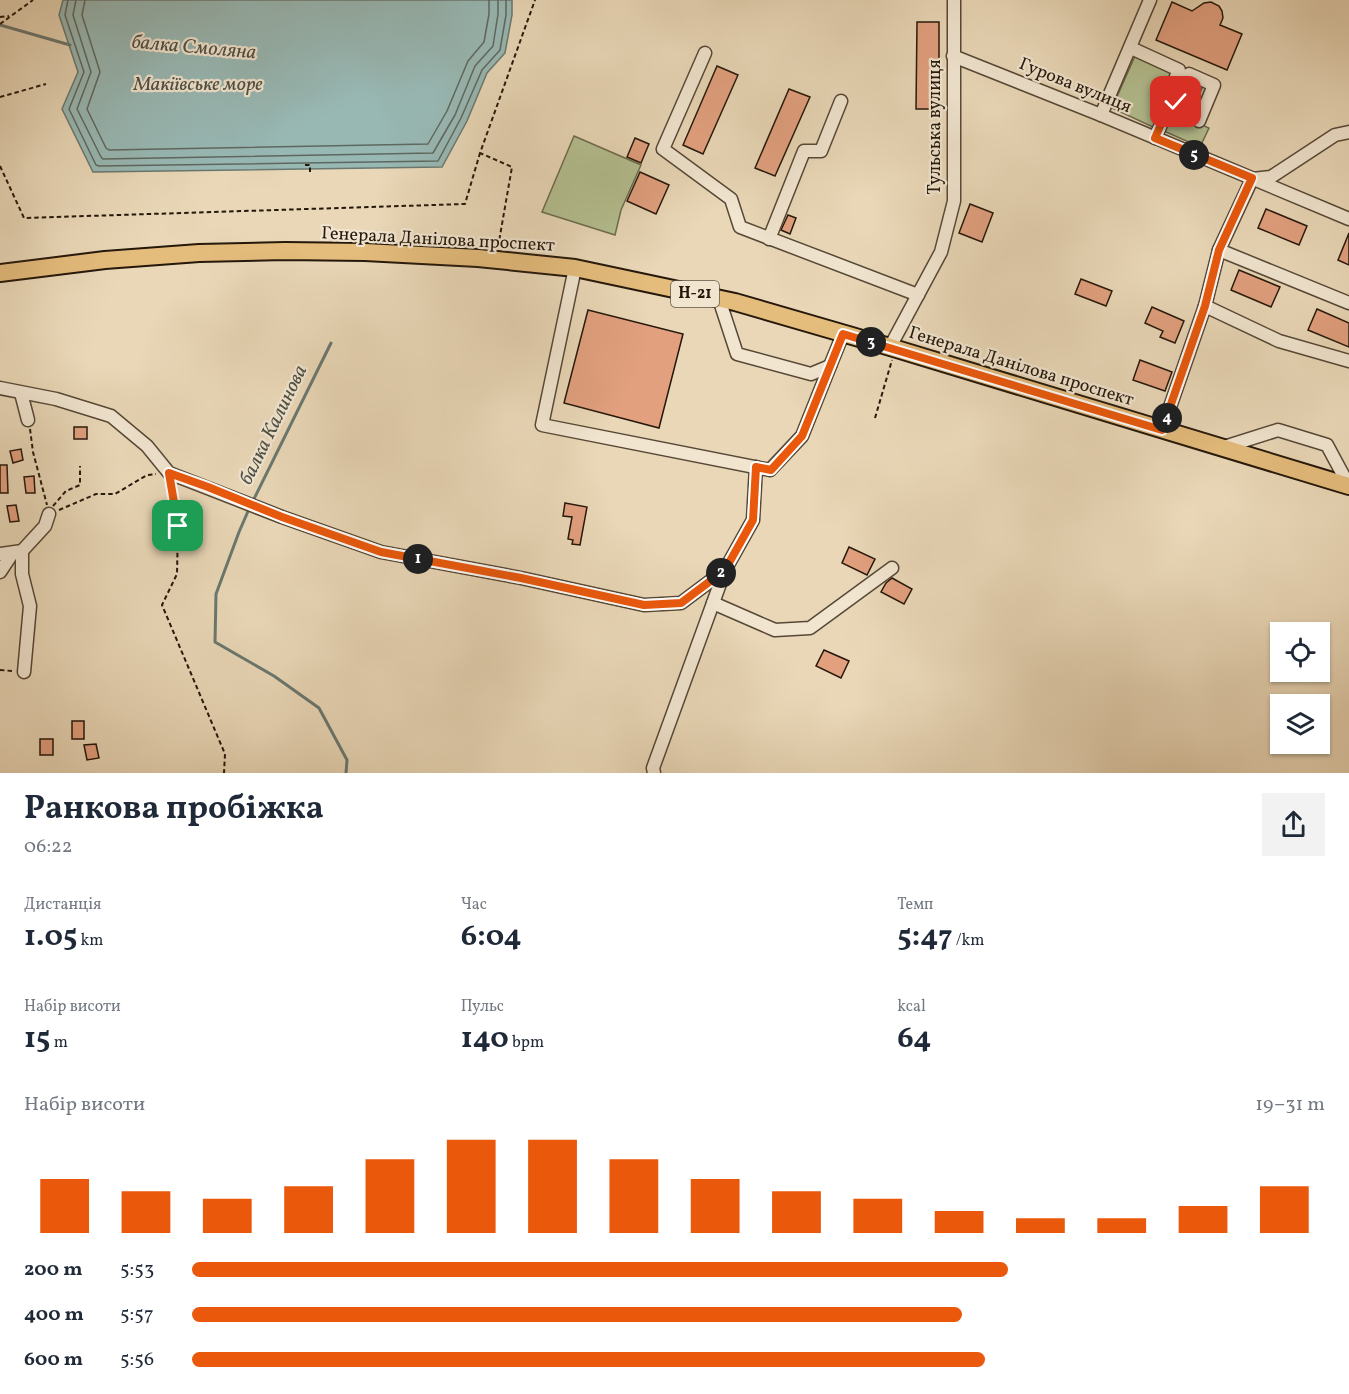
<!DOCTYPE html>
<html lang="uk">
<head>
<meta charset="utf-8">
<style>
  :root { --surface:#fff; --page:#f2f2f3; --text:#1f2937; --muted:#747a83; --accent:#ea580c }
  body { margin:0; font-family:Vollkorn,serif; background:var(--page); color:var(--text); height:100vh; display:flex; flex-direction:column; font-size:22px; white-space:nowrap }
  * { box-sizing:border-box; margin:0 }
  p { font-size:20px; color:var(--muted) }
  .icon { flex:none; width:33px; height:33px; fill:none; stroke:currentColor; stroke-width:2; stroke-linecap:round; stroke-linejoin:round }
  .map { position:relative; height:773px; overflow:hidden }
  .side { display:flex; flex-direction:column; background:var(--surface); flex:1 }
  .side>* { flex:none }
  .fabs { position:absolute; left:1270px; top:622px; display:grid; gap:12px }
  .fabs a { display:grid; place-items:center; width:60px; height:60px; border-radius:0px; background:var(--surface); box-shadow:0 2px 4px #0004; font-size:30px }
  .pin { position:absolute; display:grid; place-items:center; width:51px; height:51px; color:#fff; margin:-26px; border-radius:12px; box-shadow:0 3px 9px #0006 }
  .km { position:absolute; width:30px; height:30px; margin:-15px; border-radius:50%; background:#222; color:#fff; font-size:16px; line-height:30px; text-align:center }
  .round { display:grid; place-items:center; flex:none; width:63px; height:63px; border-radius:0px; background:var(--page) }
  .summary { display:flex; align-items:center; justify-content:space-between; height:102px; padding:0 24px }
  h1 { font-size:33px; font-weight:700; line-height:45px }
  .figures { display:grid; grid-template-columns:repeat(3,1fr); gap:9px; height:102px; padding:6px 24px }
  .figures div { display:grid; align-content:center }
  .figures b { font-size:30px; font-weight:700 }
  .figures small { font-size:16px; font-weight:400 }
  .figures p { font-size:16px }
  .chart { height:168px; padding:12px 24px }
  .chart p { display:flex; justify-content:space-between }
  .chart svg { width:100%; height:108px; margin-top:6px; stroke:var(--accent); stroke-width:6 }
  ul { padding:0 24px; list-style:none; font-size:20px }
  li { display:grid; grid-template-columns:96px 72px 1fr; align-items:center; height:45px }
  li i { height:15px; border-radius:8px; background:var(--accent) }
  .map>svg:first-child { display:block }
</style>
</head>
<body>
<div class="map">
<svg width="1349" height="773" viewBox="0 0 1349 773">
  <rect width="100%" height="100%" fill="#e9d7b7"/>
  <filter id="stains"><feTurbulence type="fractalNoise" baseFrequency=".00333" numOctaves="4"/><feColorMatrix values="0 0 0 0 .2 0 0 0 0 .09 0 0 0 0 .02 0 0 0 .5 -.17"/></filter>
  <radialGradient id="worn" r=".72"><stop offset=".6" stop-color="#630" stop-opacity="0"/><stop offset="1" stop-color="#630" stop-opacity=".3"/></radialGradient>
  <g fill="#b4bf90" stroke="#6c6c4e" stroke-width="1.5">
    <path d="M 1135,56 L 1175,74 L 1166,105 L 1155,128 L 1112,108 Z"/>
    <path d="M 1189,80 L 1203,86 L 1189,119 L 1209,128 L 1200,147 L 1164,131 L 1174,107 Z"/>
    <path d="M 574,136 L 641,165 L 621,210 L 615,235 L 542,212 Z"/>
  </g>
  <path fill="#98b8b4" stroke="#6a7870" stroke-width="1.5" d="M 63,0 L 512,0 L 512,15 L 505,53 L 487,73 L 467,121 L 442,167 L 93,172 L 62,109 L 78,72 L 59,15 Z"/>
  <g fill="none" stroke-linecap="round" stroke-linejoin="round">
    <g stroke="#5e6860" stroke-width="1.5">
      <path d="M 68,0 L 65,15 L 84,72 L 69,109 L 96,165 L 99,166 L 438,161 L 461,118 L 482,70 L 500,50 L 506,15 L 506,0"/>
      <path d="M 76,0 L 73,15 L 91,72 L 77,109 L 101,157 L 103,159 L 433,153 L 455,115 L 475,66 L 493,46 L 498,14 L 498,0"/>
      <path d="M 85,0 L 82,15 L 100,72 L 87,109 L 106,148 L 109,150 L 428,144 L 447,111 L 468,61 L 484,42 L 489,14 L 489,0"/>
    </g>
    <g stroke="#6a7870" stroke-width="3">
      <path d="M 0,25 L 70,45"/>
      <path d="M 252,503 L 331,343"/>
      <path d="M 249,509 L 239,532 L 216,594 L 215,642 L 274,676 L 319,708 L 347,760 L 346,773"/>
    </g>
  </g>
  <g fill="#e2a07f" stroke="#25180b" stroke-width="1.5">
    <path d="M 1172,2 L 1192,11 L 1204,3 L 1211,2 L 1219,6 L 1222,11 L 1223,18 L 1220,25 L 1242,34 L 1227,70 L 1156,40 Z"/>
    <path d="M 917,22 L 939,22 L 939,109 L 916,109 Z"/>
    <path d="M 717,66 L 738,75 L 703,154 L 683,145 Z"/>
    <path d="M 789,89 L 810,97 L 775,176 L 755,168 Z"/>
    <path d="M 635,138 L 649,144 L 641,163 L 627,157 Z"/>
    <path d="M 640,172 L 669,185 L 656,214 L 627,201 Z"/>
    <path d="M 970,204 L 993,213 L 982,242 L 959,233 Z"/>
    <path d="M 1266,209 L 1307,226 L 1299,245 L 1258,228 Z"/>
    <path d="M 788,215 L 796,218 L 790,234 L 781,230 Z"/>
    <path d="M 1349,233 L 1349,265 L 1338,260 Z"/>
    <path d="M 1239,270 L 1280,287 L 1271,307 L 1231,290 Z"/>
    <path d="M 1081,279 L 1112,291 L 1106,306 L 1075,294 Z"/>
    <path d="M 1152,307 L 1184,321 L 1175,343 L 1160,337 L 1163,331 L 1145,323 Z"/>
    <path d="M 1317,309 L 1349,323 L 1349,347 L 1308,330 Z"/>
    <path d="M 588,310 L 683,334 L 659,428 L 564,403 Z"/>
    <path d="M 1140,360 L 1172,372 L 1165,391 L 1133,380 Z"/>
    <rect x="74" y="427" width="13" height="12"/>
    <path d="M 21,449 L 23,460 L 13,463 L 10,451 Z"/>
    <path d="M 0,465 L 7,465 L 8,493 L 0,493 Z"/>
    <path d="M 34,476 L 35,493 L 26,493 L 24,477 Z"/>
    <path d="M 565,503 L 587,507 L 580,545 L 572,544 L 573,540 L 568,539 L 572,517 L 563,516 Z"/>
    <path d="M 16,505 L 19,521 L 10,522 L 7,506 Z"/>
    <path d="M 849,547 L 875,559 L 867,575 L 842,563 Z"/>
    <path d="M 892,578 L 912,589 L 904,604 L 881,592 L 886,583 Z"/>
    <path d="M 824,650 L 849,661 L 841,678 L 816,666 Z"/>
    <rect x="72" y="721" width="12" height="18"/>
    <rect x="40" y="739" width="13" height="16"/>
    <path d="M 96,744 L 99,758 L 87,760 L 84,745 Z"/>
  </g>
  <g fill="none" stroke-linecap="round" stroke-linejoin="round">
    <g stroke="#564836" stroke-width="15">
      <g id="minor">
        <path d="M 1131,48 L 1179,70 L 1167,97 L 1170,104"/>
        <path d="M 705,53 L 663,149 L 731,199 L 740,227 L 918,295"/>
        <path d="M 953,56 L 1101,115 L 1349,219"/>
        <path d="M 1101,115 L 1150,0"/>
        <path d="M 1155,138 L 1170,104 L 1176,102 L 1189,74 L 1214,85 L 1199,121"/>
        <path d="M 769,239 L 804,151 L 821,151 L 841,101"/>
        <path d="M 1219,250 L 1349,303"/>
        <path d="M 575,268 L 542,425 L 770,470 L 802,436 L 830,366"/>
        <path d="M 719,299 L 737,354 L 811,374 L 830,366 L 843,334"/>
        <path d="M 1205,306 L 1279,341 L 1349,361"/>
        <path d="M 890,347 L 941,252 L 954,201 L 954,0"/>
        <path d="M 0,388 L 56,399 L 111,416 L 147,446 L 169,473 L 282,517 L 381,552 L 521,578 L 644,605 L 681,603 L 725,570"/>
        <path d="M 21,393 L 28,420"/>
        <path d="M 1162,430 L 1205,306 L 1219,250 L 1252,179 L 1271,177 L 1335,135 L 1349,132"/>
        <path d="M 1221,448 L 1278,430 L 1327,445 L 1349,486"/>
        <path d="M 22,551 L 22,574 L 30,606 L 24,672"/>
        <path d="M 0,554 L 22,551 L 45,526 L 49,514"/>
        <path d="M 0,572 L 12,554"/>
        <path d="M 713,603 L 775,630 L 810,628 L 892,568"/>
        <path d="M 654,773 L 653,768 L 725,570 L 753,520 L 756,467"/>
      </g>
    </g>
    <g stroke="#25180b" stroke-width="20">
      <path id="major" d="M 0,273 L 105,260 L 199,253 L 285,251 L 365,252 L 478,258 L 575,268 L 735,302 L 890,347 L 1349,486"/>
    </g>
    <g stroke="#25180b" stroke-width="2" stroke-dasharray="4.5 3" stroke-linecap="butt">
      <path d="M 0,17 L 9,16"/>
      <path d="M 0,24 L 33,0"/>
      <path d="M 0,97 L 46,84"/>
      <path d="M 305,165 L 310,165 L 310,172"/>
      <path d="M 0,166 L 24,218 L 465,204 L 480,153"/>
      <path d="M 498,247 L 512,167 L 480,153 L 535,0"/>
      <path d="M 875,418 L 892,360"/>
      <path d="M 30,429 L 33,452 L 47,505"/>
      <path d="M 171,486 L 178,526 L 177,574 L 162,605 L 225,754 L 224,773"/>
      <path d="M 53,506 L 66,491 L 80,485 L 80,466"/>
      <path d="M 59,510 L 96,494 L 115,494 L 147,475 L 156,474"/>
      <path d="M 0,670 L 12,671"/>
    </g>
    <use href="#minor" stroke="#f1e5d0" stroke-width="12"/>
    <use href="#major" stroke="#e4bc7c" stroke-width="16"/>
  </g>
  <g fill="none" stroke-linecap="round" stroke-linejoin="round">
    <g stroke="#fff" stroke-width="12">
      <path id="route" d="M 178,526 L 169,473 L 208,487 L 282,517 L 381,552 L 521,578 L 644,605 L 681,603 L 725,570 L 753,520 L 756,467 L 771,470 L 802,436 L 843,334 L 1162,430 L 1205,306 L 1219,250 L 1252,178 L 1155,138 L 1170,104 L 1176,102"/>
    </g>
    <use href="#route" stroke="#ea580c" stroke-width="8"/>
  </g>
  <g text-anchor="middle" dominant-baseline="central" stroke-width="4.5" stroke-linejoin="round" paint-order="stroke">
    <rect fill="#f1e5d0" stroke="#625646" stroke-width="1.5" x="671" y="281" width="48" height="26" rx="4.5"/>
    <g font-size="16" font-weight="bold" fill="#25180b">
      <text x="695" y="294">Н-21</text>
    </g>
    <g font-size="18" fill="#25180b" stroke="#f1e5d0">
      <text transform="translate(1075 86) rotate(22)">Гурова вулиця</text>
      <text transform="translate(935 127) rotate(-90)">Тульська вулиця</text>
      <text transform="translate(438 240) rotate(3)">Генерала Данілова проспект</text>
      <text transform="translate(1021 367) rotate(17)">Генерала Данілова проспект</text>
    </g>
    <g font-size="20" font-style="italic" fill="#4d5046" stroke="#f1e5d0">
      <text transform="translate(194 48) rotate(5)">балка Смоляна</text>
      <text x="198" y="85">Макіївське море</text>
      <text transform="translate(274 425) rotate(-64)">балка Калинова</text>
    </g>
  </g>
  <rect width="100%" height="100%" filter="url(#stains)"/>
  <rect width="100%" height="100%" fill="url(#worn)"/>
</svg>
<div class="fabs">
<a><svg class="icon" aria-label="locate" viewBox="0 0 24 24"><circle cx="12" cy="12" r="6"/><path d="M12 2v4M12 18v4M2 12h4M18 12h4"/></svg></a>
<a><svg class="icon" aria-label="layers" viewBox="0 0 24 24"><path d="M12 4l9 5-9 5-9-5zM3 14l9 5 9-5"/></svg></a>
</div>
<div class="pin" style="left:178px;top:526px;background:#1e9e55"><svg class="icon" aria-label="arrive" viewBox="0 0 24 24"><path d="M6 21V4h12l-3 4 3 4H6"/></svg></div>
<div class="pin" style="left:1176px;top:102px;background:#d93025"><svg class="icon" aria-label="check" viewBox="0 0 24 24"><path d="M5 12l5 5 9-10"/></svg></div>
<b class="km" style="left:418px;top:559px">1</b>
<b class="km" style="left:721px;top:573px">2</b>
<b class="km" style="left:871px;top:342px">3</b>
<b class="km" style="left:1167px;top:418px">4</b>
<b class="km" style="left:1194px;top:155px">5</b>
</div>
<section class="side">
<div class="summary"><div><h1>Ранкова пробіжка</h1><p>06:22</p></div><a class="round"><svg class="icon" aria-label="share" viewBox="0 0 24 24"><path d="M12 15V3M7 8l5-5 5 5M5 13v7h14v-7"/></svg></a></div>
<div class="figures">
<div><p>Дистанція</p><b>1.05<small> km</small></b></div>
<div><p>Час</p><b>6:04</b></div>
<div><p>Темп</p><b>5:47<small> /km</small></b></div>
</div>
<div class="figures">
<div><p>Набір висоти</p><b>15<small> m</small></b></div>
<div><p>Пульс</p><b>140<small> bpm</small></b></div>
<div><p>kcal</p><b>64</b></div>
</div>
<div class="chart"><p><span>Набір висоти</span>19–31 m</p>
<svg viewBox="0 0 160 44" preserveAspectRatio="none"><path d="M5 44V22M15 44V27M25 44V30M35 44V25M45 44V14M55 44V6M65 44V6M75 44V14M85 44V22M95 44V27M105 44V30M115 44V35M125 44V38M135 44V38M145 44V33M155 44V25"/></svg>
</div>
<ul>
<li><b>200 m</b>5:53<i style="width:72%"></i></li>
<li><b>400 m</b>5:57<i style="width:68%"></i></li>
<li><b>600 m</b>5:56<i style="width:70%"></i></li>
</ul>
</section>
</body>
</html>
